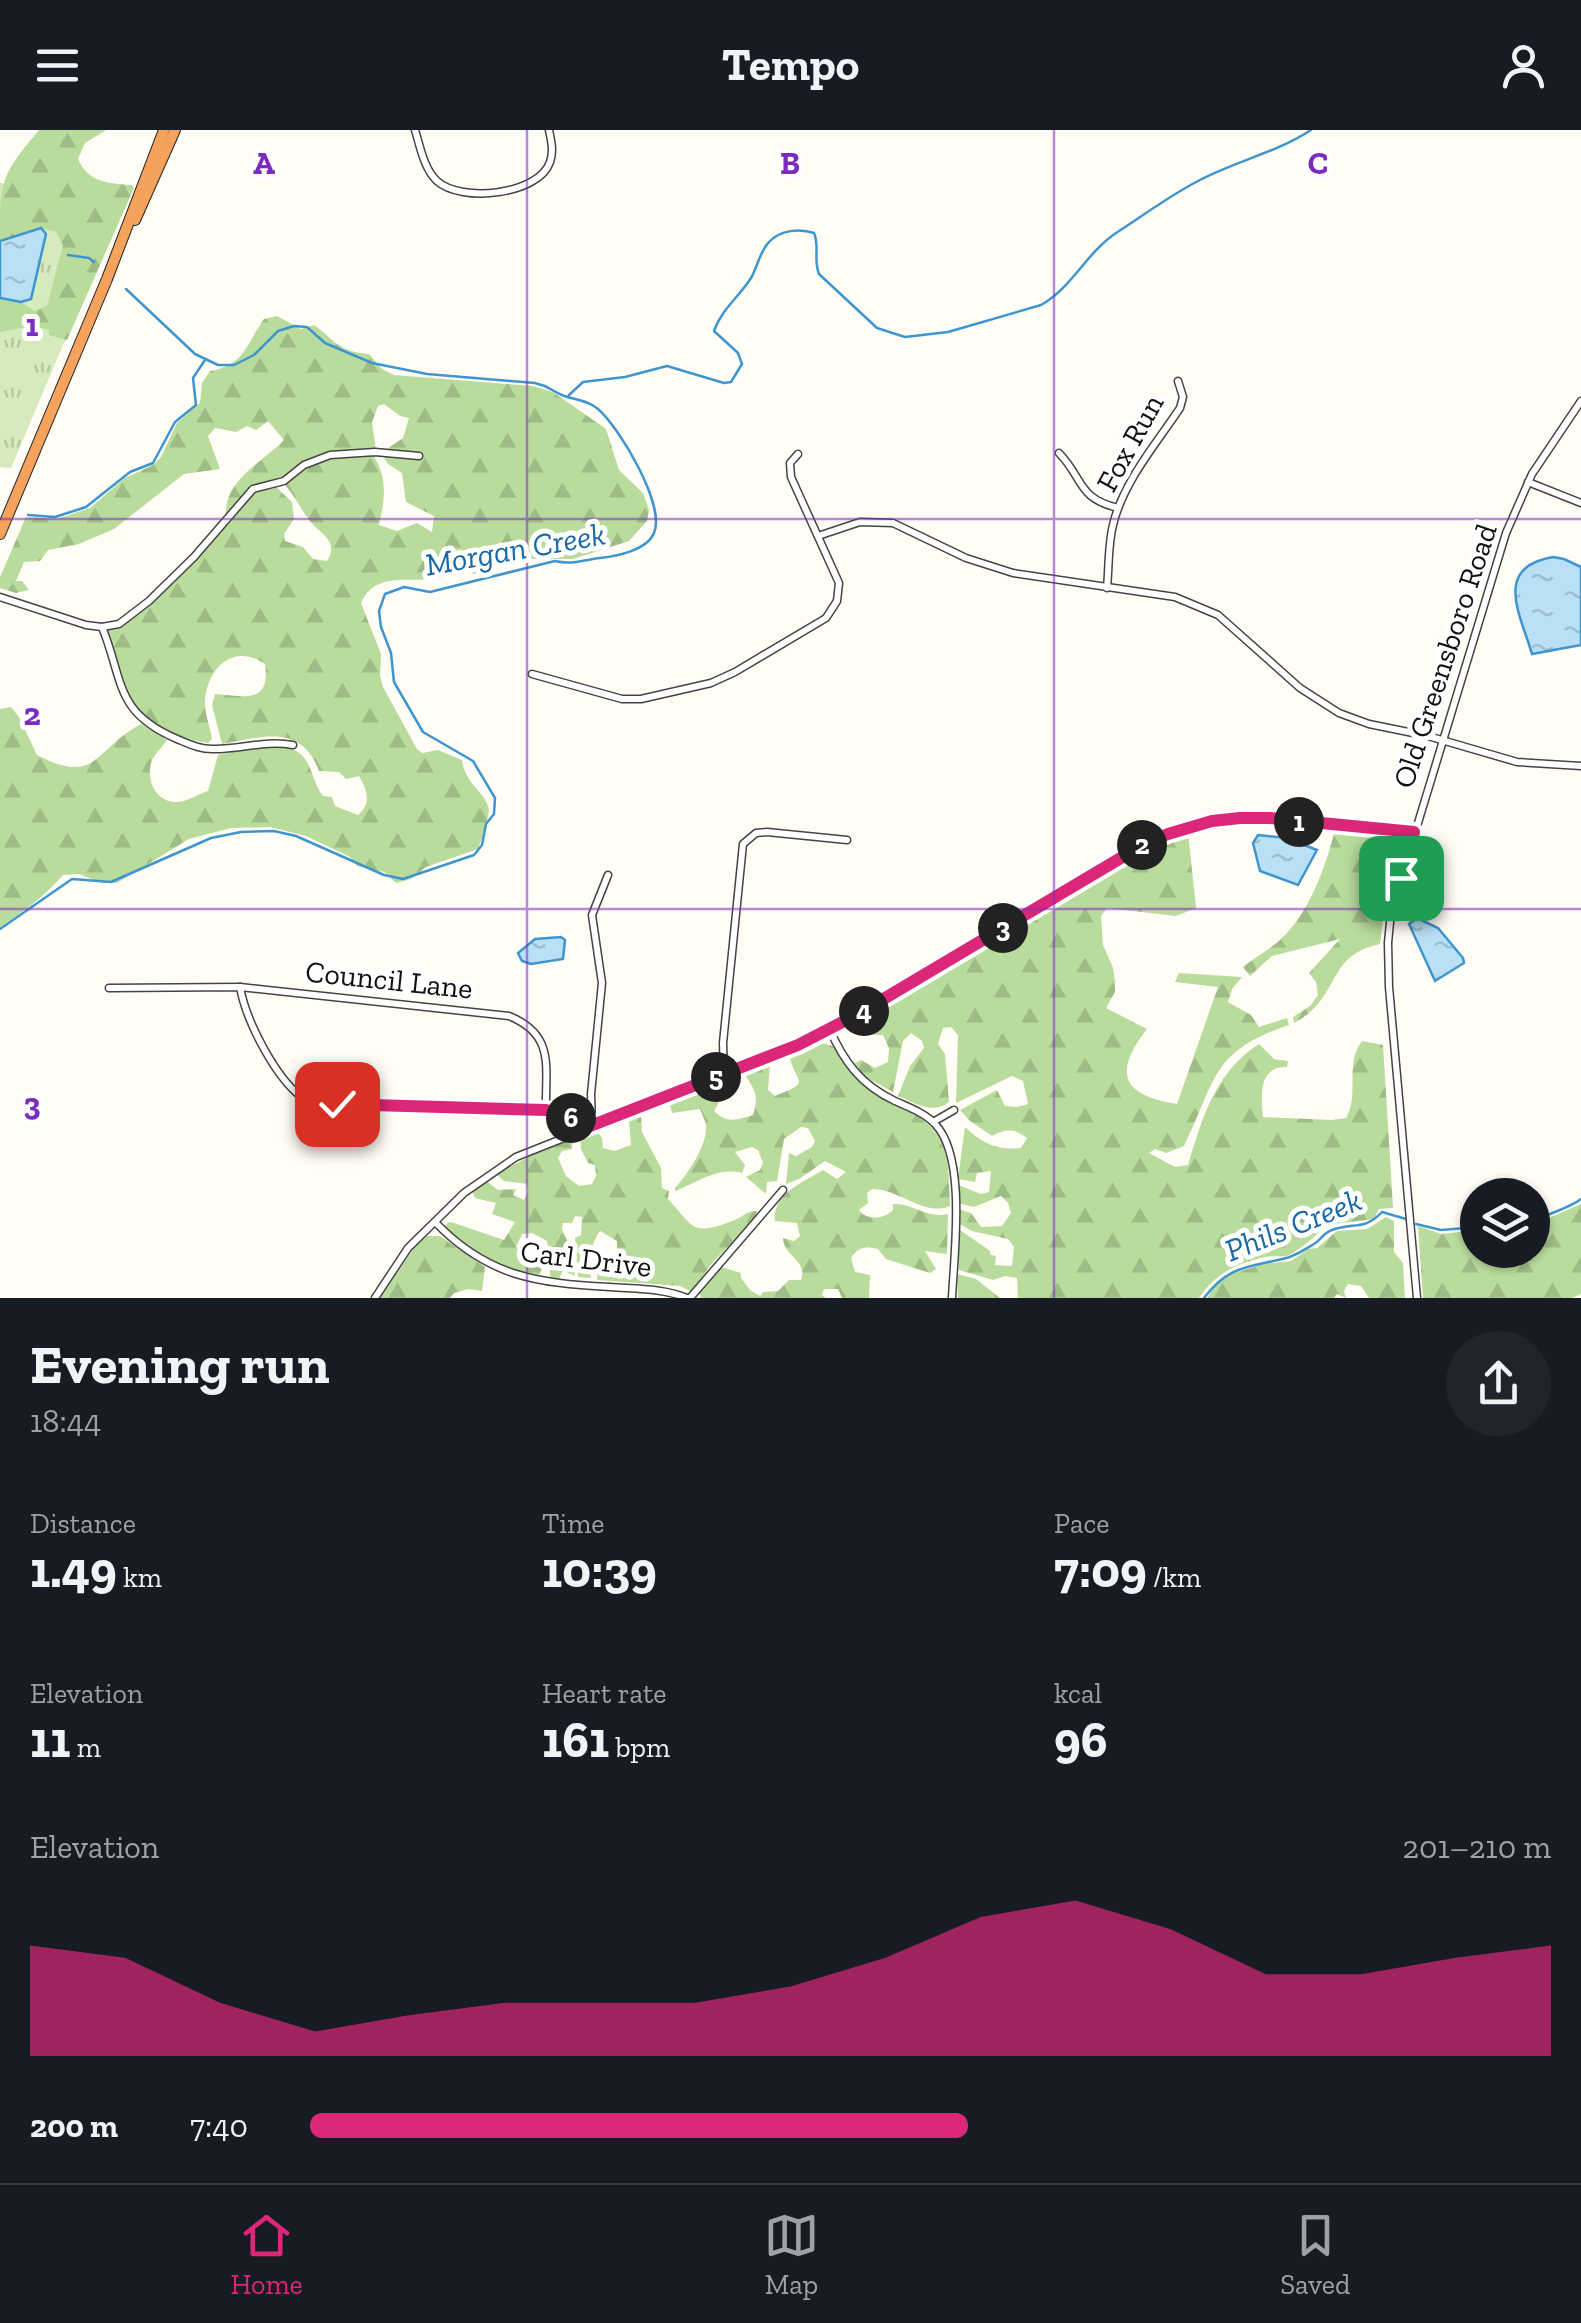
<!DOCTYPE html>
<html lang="en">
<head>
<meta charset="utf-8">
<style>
  :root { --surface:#171b24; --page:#20242c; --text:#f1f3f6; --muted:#9ea1a6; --line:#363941; --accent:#db2777 }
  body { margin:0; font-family:"Zilla Slab",serif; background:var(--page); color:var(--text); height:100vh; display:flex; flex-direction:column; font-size:38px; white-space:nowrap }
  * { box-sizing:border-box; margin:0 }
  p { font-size:32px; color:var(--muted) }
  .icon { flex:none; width:55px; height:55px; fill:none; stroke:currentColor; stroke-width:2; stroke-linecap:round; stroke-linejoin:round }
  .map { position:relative; height:1168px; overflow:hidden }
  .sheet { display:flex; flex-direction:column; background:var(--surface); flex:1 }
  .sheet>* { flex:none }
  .controls { position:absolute; left:1460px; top:1048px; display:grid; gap:20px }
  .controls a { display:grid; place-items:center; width:90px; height:90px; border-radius:50%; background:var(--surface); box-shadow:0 2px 8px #0004; font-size:50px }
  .pin { position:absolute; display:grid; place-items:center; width:85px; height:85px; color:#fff; margin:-42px; border-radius:20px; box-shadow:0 5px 15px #0006 }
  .km { position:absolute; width:50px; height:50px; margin:-25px; border-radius:50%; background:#222; color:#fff; font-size:28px; line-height:50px; text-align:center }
  .round { display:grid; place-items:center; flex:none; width:105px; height:105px; border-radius:52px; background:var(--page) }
  .headline { display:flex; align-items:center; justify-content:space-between; height:170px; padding:0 30px }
  h1 { font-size:55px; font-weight:700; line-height:75px }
  .stats { display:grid; grid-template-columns:repeat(3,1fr); gap:15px; height:170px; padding:10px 30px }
  .stats div { display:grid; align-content:center }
  .stats b { font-size:50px; font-weight:700 }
  .stats small { font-size:28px; font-weight:400 }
  .stats p { font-size:28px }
  .chart { height:280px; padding:20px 30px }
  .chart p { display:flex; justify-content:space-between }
  .chart svg { width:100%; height:180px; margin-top:10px; fill:var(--accent); opacity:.7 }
  ul { padding:0 30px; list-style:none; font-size:32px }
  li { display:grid; grid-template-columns:160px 120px 1fr; align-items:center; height:75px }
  li i { height:25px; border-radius:12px; background:var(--accent) }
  header { display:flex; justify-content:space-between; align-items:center; height:130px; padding:0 30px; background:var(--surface); font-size:45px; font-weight:700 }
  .tabs { display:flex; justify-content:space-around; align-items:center; height:140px; border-top:2px solid var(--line); background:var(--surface); font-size:28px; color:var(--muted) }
  .tabs a { display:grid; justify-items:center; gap:5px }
  .tabs .active { color:var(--accent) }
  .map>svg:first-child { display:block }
</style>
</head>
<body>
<header><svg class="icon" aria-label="menu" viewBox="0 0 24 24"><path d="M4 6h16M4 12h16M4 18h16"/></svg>Tempo<svg class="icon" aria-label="person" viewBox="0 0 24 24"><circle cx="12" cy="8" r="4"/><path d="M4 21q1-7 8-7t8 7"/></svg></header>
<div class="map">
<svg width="1581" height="1168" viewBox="0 0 1581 1168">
  <defs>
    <pattern id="grass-tufts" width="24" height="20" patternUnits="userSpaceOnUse" patternTransform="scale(2.5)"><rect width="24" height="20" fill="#d5ebbd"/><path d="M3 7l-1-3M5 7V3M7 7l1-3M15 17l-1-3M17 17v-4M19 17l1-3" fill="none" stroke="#b6c8a1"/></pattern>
    <pattern id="forest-firs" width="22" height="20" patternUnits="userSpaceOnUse" patternTransform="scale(2.5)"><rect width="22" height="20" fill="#b9dc9c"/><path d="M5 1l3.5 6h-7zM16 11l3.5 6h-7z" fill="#9ebc85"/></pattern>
    <pattern id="water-ripples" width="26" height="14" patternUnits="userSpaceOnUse" patternTransform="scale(2.5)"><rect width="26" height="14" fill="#b9e0f7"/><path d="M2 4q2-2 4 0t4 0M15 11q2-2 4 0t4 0" fill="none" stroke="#9ebfd3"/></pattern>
  </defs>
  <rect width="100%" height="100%" fill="#fffdf5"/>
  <path fill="url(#grass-tufts)" d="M 0,53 L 129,59 L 11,338 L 0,337 Z"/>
  <g fill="url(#forest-firs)">
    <path d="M 39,0 L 106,0 L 85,13 L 78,29 C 89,53 107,53 132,55 L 134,58 L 67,210 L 49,205 L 49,200 L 32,196 L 0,202 L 0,168 L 21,172 L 34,181 L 47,176 L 63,115 L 56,102 L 41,98 L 0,111 C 0,52 0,46 39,0 Z"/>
    <path d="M 277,186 L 301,199 L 314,195 C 335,210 338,222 369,224 L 382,239 L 394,245 L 533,256 L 553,262 L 606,299 L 619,340 L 643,363 L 649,380 L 647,391 L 629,411 L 573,429 L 516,429 L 496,432 L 475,444 C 461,440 449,447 434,449 C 407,452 374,442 361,473 L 381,524 L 380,546 L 383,557 L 417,619 L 422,623 L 438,620 L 462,630 C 465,655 487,663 489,680 C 489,686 481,712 478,719 L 426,737 L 411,749 L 396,753 L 384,742 L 357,736 L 350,727 L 306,706 L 270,697 L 231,698 L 189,709 L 117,753 L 102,753 L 79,744 L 63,745 C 45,766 24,781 0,797 L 0,579 L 11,577 L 19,587 L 37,625 C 97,657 95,618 141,594 L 167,610 C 163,616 155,624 152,630 C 145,649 155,672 177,672 C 187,672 198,664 208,661 L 218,625 C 243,620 286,604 305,629 C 313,640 314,655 323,666 L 332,667 L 335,676 L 358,685 C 372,673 367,660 359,646 L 346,649 L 339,642 L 319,641 C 301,593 262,607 222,614 L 212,575 L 215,564 C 243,566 271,575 265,534 C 235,513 208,536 205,570 C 204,582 210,596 212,609 L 208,613 C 191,611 178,605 163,597 C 113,567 126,547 106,499 L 121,497 L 151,475 L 227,395 L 254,361 L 275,356 L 292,372 L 294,389 L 284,404 L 285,411 L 303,417 L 313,429 L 327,431 C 340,411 320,404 309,390 C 300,378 295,366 285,355 C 303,327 342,326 373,325 C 388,347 385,370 379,395 L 397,401 L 417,393 L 432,402 L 434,386 L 406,372 L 402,343 L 388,334 L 383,326 L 421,330 L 421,325 L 384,321 L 403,308 L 409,288 L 400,286 L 384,274 L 378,276 L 372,292 L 376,320 L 330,322 L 303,332 L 284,348 L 251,357 L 226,385 C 224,350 263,332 284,310 L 268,291 L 256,300 L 247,296 L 236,302 L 215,298 L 208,306 L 220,339 L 184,344 L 114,399 L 79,414 L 48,420 L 40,431 L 24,432 L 16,451 L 22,451 L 29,460 L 16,463 L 0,458 L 0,447 L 26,387 L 57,389 L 90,378 L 125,348 L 153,335 L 161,327 L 177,293 L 200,273 L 202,253 L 210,241 C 245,235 246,214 264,189 Z"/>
    <path d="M 1335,700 L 1406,707 L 1384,781 L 1380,814 C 1324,826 1342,868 1294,893 L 1293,887 L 1310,876 L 1318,865 L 1316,852 L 1309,843 L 1340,809 L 1272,826 L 1250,846 L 1243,837 C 1255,827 1271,819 1282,808 C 1310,782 1326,735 1335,700 Z"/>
    <path d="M 1188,702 L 1196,778 L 1176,786 L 1107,778 L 1101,786 L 1103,815 L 1113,838 L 1115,851 L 1115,862 L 1106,878 L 1147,899 C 1113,943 1121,965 1177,974 L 1218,857 L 1175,852 L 1179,843 L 1242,847 L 1232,859 L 1228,872 L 1251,885 L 1259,897 L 1287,888 L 1289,895 C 1210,922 1217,949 1184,1016 L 1166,1023 L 1155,1019 L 1149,1023 L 1175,1037 L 1188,1035 C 1202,988 1216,941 1259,914 L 1274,929 L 1288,931 L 1287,937 C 1258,936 1261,966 1263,987 L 1332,990 L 1346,988 C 1360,964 1344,935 1362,911 L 1383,915 L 1393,1078 L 1379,1079 L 1374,1089 L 1326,1095 C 1318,1104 1300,1120 1289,1125 C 1282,1128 1272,1125 1265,1127 C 1235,1134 1216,1143 1199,1168 L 1018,1168 L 1017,1148 L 1005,1146 L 993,1150 L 959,1140 L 957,1098 L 989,1120 L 991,1125 L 996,1126 L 995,1135 L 1012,1136 L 1014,1117 L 1008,1109 L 972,1101 L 958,1093 L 958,1079 L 971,1083 L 981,1097 L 1002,1096 L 1011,1083 L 1008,1073 L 1001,1066 L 974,1077 L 957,1073 L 958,1055 L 981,1064 L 989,1062 L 991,1041 L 977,1043 L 975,1052 L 958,1049 L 965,997 C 982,1013 997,1021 1021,1018 L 1027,1008 C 1014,998 1006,999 992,1006 L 970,991 L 960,980 L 997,960 L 1005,976 L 1017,977 L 1028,974 L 1023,951 L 1012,946 L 956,973 L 958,905 L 951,897 L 943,898 L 938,914 L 945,924 L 949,972 C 933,985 915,973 898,966 L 910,936 L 924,918 L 922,911 L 911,903 L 903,911 L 893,962 L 862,945 L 855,933 L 861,930 L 875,938 L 888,932 L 889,918 L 883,905 L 863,905 L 861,893 L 1147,717 Z"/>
    <path d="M 814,911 L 833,916 C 843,931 853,947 868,958 C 892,977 929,982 942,1014 C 950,1033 949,1056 950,1076 C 924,1087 900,1059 872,1059 L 867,1063 L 868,1073 L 859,1080 C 867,1091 884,1089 893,1080 L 893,1074 C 914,1073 926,1089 948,1084 L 947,1124 L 925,1121 L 936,1139 L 930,1143 L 886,1129 L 878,1119 C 865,1116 859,1117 851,1128 L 855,1142 L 870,1145 L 869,1168 L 842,1168 L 838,1159 L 824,1159 L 822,1165 L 826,1168 L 701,1168 L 699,1163 L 718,1136 L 741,1143 L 741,1148 L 750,1160 L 760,1166 L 763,1162 L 778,1161 L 789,1150 L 801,1150 C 808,1130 784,1127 783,1108 L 794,1111 L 800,1106 L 797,1093 L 775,1091 C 772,1064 802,1053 823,1040 L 837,1049 L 846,1042 L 825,1031 L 799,1049 L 786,1054 L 789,1023 L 796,1026 L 812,1017 L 815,1011 L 808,998 L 801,997 L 784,1009 L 777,1051 L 767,1052 L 766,1064 L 746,1047 L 760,1040 L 763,1033 L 758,1020 L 752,1017 L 735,1022 L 745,1035 L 742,1043 C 717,1037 698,1052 676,1061 L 675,1058 C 687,1045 708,1015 706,995 C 706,993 701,981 700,979 L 672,983 L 669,971 L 722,952 L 725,962 L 714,981 C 728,994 736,990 753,985 C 759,966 755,960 745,945 L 770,934 L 768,960 L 775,966 C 813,951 796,955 789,925 Z"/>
    <path d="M 641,986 L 642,1002 L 661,1038 L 662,1058 L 669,1061 L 668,1069 C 695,1098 691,1107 735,1090 C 744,1086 746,1081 757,1081 L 755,1089 L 712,1133 L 692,1162 L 680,1156 L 597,1150 L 598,1135 L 603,1128 L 617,1126 L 617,1111 L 600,1101 C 590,1114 589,1132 591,1148 L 578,1147 L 575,1108 L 581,1105 L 582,1087 L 575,1086 L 572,1093 L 563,1093 L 562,1100 L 573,1122 L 575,1146 L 568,1143 L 566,1134 L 559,1149 L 550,1147 L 550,1138 L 560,1130 L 557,1126 L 550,1127 L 547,1111 L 532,1103 L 522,1104 L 516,1117 L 527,1122 L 526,1129 L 545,1131 L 538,1148 C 504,1138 470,1122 445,1096 L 449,1092 L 454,1093 L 504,1110 L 515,1092 L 492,1084 L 496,1073 L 475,1068 L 472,1060 L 485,1050 L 498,1060 L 516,1059 L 513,1065 L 524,1070 L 528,1062 L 527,1054 L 504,1051 L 496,1044 L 561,1010 L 573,1007 L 572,1019 L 562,1021 L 558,1028 L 566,1046 L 579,1056 L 592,1054 L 596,1046 L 595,1035 L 588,1033 L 581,1019 L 580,1005 L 596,1000 L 602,1008 L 603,1018 L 615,1021 L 631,1015 L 629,990 Z"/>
    <path d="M 1581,1074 L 1581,1164 L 1572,1168 L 1423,1168 L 1418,1096 L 1441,1104 L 1477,1100 L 1478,1120 L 1532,1120 L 1533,1095 Z"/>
    <path d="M 1386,1087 L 1394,1091 L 1394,1122 L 1403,1133 L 1405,1168 L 1369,1168 L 1361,1156 L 1348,1154 L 1344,1161 L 1346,1168 L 1337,1164 L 1334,1168 L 1207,1168 L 1214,1157 L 1230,1144 L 1264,1134 L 1291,1131 L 1308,1119 L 1317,1118 L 1337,1101 L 1367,1099 Z"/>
    <path d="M 427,1106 L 440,1106 L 485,1137 L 482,1161 L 468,1159 L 454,1163 L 450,1168 L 380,1168 L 416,1115 Z"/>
    <path d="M 957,1144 L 976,1149 L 1000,1168 L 958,1168 Z"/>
  </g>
  <g fill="url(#water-ripples)" stroke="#3f96cf" stroke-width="2.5">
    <path d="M 41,98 L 46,104 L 31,169 L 21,172 L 0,168 L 0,111 Z"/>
    <path d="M 1553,427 L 1564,429 L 1581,437 L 1581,515 L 1532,524 C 1522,488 1491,437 1553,427 Z"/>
    <path d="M 1258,705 L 1286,708 L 1317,720 L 1298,755 L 1260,741 L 1253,713 Z"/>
    <path d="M 1417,788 L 1438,798 L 1463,828 L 1464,833 L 1435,851 L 1409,794 Z"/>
    <path d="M 561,807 L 565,810 L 563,829 L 531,834 L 522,831 L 518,823 L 535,809 Z"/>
  </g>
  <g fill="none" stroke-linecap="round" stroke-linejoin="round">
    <g stroke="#3f96cf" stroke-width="2.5">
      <path d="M 68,125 L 89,128 L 94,132"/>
      <path d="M 569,265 L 583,252 L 625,247 L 667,236 L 724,253 L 731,252 L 742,234 L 738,223 L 714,201 C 721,180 739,167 751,148 C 757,138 760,121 769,112 C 780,100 800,98 814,103 C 820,117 813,129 819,144 L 877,198 L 905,207 L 948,202 L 1041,175 C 1073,157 1086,122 1119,101 C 1145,84 1171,65 1198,51 C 1235,31 1276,23 1311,0"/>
      <path d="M 28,385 L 55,387 L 86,377 L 130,342 L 153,333 L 175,292 L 196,275 L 193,248 L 205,230"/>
      <path d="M 0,799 L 72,749 L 111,752 L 211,708 L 241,702 L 274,701 L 296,706 L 384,745 L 403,749 L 474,725 L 482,715 L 486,694 L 494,684 L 495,668 L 473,631 L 423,602 L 394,552 L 391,523 L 381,497 L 379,481 L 385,464 L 404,457 L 430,462 L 555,431 C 572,435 583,430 600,428 C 618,426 647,420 654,403 C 666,375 619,297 598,279 C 588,270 574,270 562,265 C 552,261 549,256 535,253 L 427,244 L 372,233 L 325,213 L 307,197 L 294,196 L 278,201 L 254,225 L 234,235 L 218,235 L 195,224 L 126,159"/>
      <path d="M 1532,1091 C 1543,1087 1574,1075 1581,1069"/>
      <path d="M 1416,1094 L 1441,1100 L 1478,1097"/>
      <path d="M 1204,1168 C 1230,1134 1249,1138 1286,1128 C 1293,1127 1307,1118 1314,1114 C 1321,1110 1323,1103 1332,1100 C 1354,1092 1364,1101 1382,1082 L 1406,1089"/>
    </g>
    <g stroke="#444" stroke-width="9">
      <g id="minor">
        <path d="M 415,0 C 420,16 424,39 437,51 C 461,73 539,65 550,32 C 554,21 551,10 549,0"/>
        <path d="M 1059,323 C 1084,349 1077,368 1118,378"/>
        <path d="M 1528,352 L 1581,373"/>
        <path d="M 818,406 L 860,392 L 893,393 L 966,428 L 1013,443 L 1175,467 L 1218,485 L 1300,558 L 1339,583 L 1369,594 L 1428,606 L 1517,632 L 1581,636"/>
        <path d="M 1107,458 C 1109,437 1108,415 1113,395 C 1123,352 1156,314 1180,278 L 1183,267 L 1178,251"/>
        <path d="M 0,467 L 86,495 L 102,497 L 119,494 L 149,471 L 194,427 L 253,359 L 284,351 L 304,335 L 330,325 L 375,322 L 419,326"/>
        <path d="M 102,497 C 124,551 114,582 177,609 C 189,614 201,620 215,619 C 242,619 265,610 293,615"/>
        <path d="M 532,544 L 622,569 L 641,569 L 711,553 L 735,542 L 826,488 L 837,471 L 839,453 L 791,347 L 790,333 L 798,324"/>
        <path d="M 240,857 C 246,891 278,955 309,972 L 546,980 L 567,985 L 580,1001"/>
        <path d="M 109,858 L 240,857 L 509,886 C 556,905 545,938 546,980"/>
        <path d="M 829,898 C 844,932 861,955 895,971 C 908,977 925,983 935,994 C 967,1027 954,1124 952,1168"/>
        <path d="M 724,944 L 723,913 L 743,714 L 756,703 L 767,702 L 847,710"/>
        <path d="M 933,992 L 954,980"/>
        <path d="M 592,995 L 591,964 L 602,853 L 592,785 L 608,745"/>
        <path d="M 435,1092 C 488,1147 537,1153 610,1157 C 637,1159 662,1158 687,1168"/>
        <path d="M 375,1168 L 408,1118 L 464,1063 L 516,1027 L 798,915 L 860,883 L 1146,713 C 1236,674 1320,693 1413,702"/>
        <path d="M 690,1168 L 783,1060"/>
        <path d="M 1417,1168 L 1389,857 L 1388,813 L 1391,782 L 1506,403 L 1532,344 L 1581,271"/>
      </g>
    </g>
    <g stroke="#222" stroke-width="12">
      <g id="highway">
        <path d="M 135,90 L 175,0"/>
        <path d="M 0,404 L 107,149 L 164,0"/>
      </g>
    </g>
    <use href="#minor" stroke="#fff" stroke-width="6"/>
    <use href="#highway" stroke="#f5a25d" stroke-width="10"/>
  </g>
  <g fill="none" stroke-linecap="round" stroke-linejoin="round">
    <g stroke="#fff" stroke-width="20">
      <path id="route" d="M 337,974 L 546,980 L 568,985 L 580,1000 L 798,915 L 860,883 L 1146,713 L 1168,704 L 1212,691 L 1240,688 L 1270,688 L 1414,702 L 1401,748"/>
    </g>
    <use href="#route" stroke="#db2777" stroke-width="12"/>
  </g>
  <path fill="none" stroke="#7b2cbf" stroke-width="2.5" stroke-opacity="0.55" d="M 527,0 L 527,1168M 1054,0 L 1054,1168M 0,389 L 1581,389M 0,779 L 1581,779"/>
  <g text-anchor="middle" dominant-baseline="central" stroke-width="10" stroke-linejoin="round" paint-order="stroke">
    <g font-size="30" fill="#111" stroke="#fff">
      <text transform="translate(1130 313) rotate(-61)">Fox Run</text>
      <text transform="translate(1445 526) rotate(-72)">Old Greensboro Road</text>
      <text transform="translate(389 850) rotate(6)">Council Lane</text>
      <text transform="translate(586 1129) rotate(7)">Carl Drive</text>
    </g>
    <g font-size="32" font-style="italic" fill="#1768a6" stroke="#fff">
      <text transform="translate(515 419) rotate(-10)">Morgan Creek</text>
      <text transform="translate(1293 1095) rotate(-22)">Phils Creek</text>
    </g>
  </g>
  <g font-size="32" text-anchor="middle" font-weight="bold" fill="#7b2cbf" stroke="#fff" stroke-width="10" stroke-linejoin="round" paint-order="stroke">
    <text x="264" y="44">A</text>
    <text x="790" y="44">B</text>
    <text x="1318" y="44">C</text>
    <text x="32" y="206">1</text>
    <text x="32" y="595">2</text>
    <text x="32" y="985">3</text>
  </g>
</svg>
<div class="controls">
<a><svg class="icon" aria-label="layers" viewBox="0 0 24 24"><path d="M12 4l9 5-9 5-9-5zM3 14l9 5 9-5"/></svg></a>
</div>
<div class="pin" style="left:1401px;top:748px;background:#1e9e55"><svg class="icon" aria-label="arrive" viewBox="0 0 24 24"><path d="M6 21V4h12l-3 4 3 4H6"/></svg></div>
<div class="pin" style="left:337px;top:974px;background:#d93025"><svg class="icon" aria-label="check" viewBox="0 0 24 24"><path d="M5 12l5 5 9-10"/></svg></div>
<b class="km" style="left:1299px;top:692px">1</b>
<b class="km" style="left:1142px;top:715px">2</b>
<b class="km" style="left:1003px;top:798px">3</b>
<b class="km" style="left:864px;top:881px">4</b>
<b class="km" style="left:716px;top:947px">5</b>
<b class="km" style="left:571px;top:988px">6</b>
</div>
<section class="sheet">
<div class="headline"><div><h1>Evening run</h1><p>18:44</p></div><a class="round"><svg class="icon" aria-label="share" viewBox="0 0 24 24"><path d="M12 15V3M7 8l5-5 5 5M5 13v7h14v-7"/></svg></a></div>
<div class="stats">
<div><p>Distance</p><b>1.49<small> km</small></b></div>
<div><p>Time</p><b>10:39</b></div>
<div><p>Pace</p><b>7:09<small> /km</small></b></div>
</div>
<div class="stats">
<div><p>Elevation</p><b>11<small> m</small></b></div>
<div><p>Heart rate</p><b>161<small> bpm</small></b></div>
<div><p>kcal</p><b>96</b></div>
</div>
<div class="chart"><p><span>Elevation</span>201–210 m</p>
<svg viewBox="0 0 160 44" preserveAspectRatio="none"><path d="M0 44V17L10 20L20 31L30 38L40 34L50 31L60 31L70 31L80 27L90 20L100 10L110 6L120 13L130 24L140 24L150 20L160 17V44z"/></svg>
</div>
<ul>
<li><b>200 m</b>7:40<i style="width:53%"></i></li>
</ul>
</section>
<nav class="tabs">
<a class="active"><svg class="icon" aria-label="home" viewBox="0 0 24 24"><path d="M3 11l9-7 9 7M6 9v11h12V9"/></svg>Home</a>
<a><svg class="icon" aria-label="map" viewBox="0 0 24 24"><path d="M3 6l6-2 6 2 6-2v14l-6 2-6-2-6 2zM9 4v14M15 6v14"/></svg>Map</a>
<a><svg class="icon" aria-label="saved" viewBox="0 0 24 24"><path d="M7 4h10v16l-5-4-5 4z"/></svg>Saved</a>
</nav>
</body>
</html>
